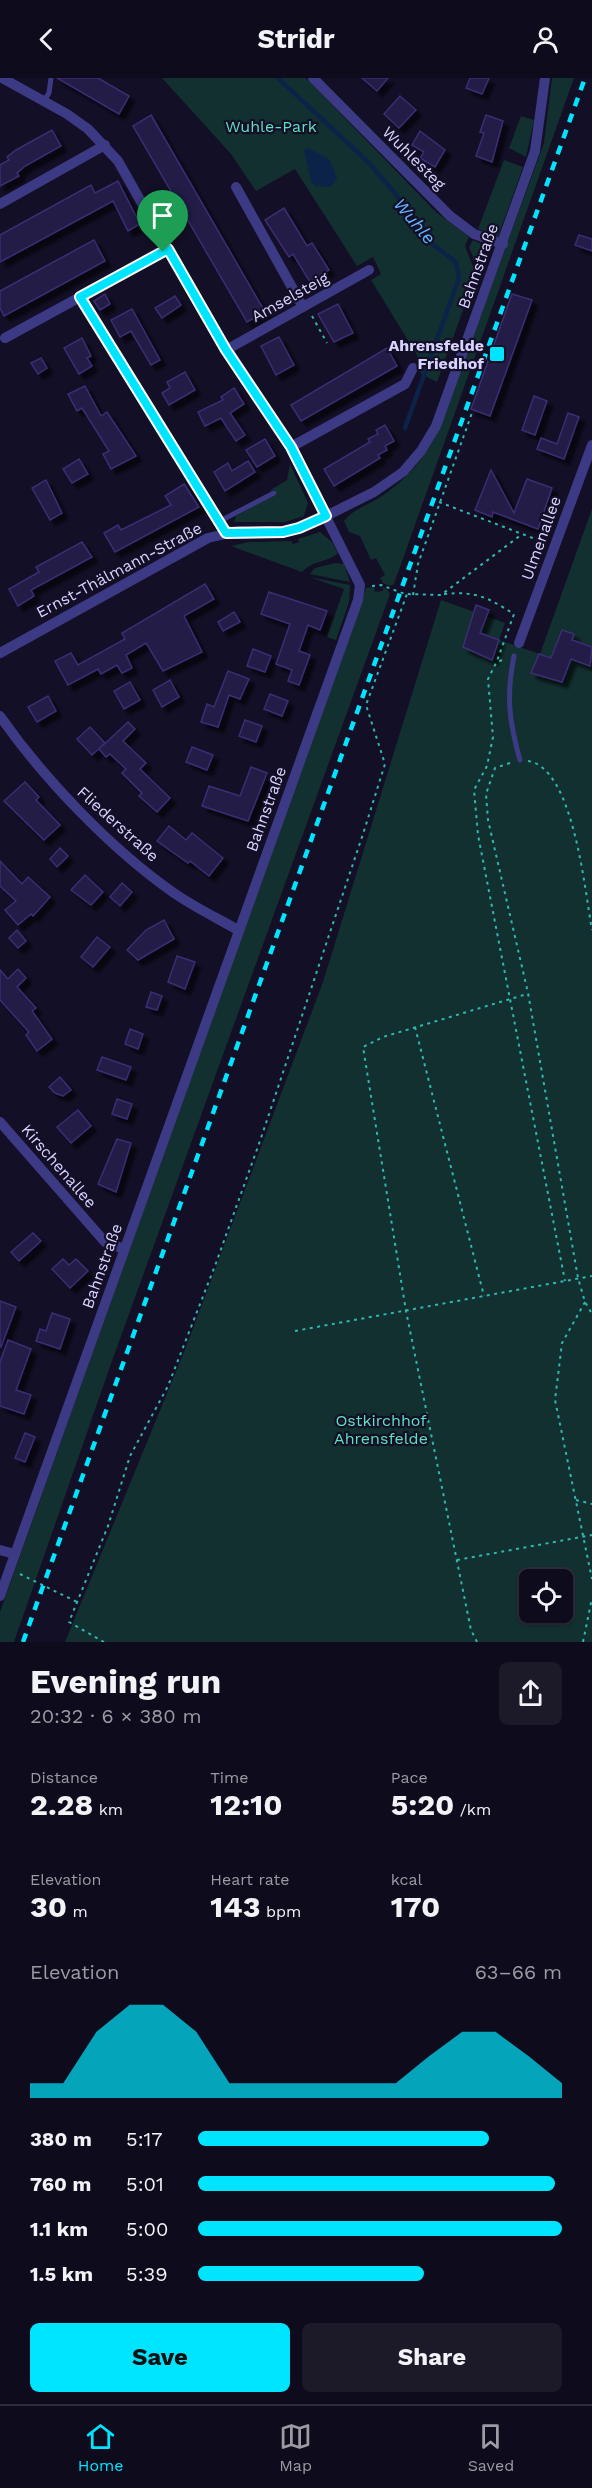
<!DOCTYPE html>
<html lang="en">
<head>
<meta charset="utf-8">
<style>
  :root { --surface:#0e0b1c; --page:#1c1929; --text:#f1f3f6; --muted:#9b9ba3; --line:#2e2b3b; --accent:#00e5ff }
  body { margin:0; font-family:"Work Sans",sans-serif; background:var(--page); color:var(--text); height:100vh; display:flex; flex-direction:column; font-size:22px; white-space:nowrap }
  * { box-sizing:border-box; margin:0 }
  p { font-size:20px; color:var(--muted) }
  .icon { flex:none; width:33px; height:33px; fill:none; stroke:currentColor; stroke-width:2; stroke-linecap:round; stroke-linejoin:round }
  .map { position:relative; height:1564px; overflow:hidden }
  .sheet { display:flex; flex-direction:column; background:var(--surface); flex:1 }
  .sheet>* { flex:none }
  .controls { position:absolute; left:519px; top:1491px; display:grid; gap:12px }
  .controls a { display:grid; place-items:center; width:54px; height:54px; border-radius:9px; background:var(--surface); box-shadow:0 2px 4px #0004,0 0 0 2px var(--line); font-size:30px }
  .pin { position:absolute; display:grid; place-items:center; width:51px; height:51px; color:#fff; margin:-62px -26px; border-radius:50% 50% 50% 0; rotate:-45deg; box-shadow:0 0 6px #0007 }
  .pin .icon { rotate:45deg }
  .round { display:grid; place-items:center; flex:none; width:63px; height:63px; border-radius:9px; background:var(--page) }
  .headline { display:flex; align-items:center; justify-content:space-between; height:102px; padding:0 30px }
  h1 { font-size:33px; font-weight:700; line-height:45px }
  .metrics { display:grid; grid-template-columns:repeat(3,1fr); gap:9px; height:102px; padding:6px 30px }
  .metrics div { display:grid; align-content:center }
  .metrics b { font-size:30px; font-weight:700 }
  .metrics small { font-size:16px; font-weight:400 }
  .metrics p { font-size:16px }
  .chart { height:168px; padding:12px 30px }
  .chart p { display:flex; justify-content:space-between }
  .chart svg { width:100%; height:108px; margin-top:6px; fill:var(--accent); opacity:.7 }
  .primary-button { display:flex; gap:12px; margin-top:auto; padding:12px 30px }
  .primary-button a { flex:1; height:69px; border-radius:9px; background:var(--accent); color:#111; font-size:24px; font-weight:700; line-height:69px; text-align:center }
  .primary-button a+a { background:var(--page); color:var(--text) }
  ul { padding:0 30px; list-style:none; font-size:20px }
  li { display:grid; grid-template-columns:96px 72px 1fr; align-items:center; height:45px }
  li i { height:15px; border-radius:8px; background:var(--accent) }
  header { display:flex; justify-content:space-between; align-items:center; height:78px; padding:0 30px; background:var(--surface); font-size:27px; font-weight:700 }
  .dock { display:flex; justify-content:space-around; align-items:center; height:84px; border-top:2px solid var(--line); background:var(--surface); font-size:16px; color:var(--muted) }
  .dock a { display:grid; justify-items:center; gap:3px }
  .dock .current { color:var(--accent) }
  .map>svg:first-child { display:block }
</style>
</head>
<body>
<header><svg class="icon" aria-label="back" viewBox="0 0 24 24"><path d="M15 5l-7 7 7 7"/></svg>Stridr<svg class="icon" aria-label="person" viewBox="0 0 24 24"><circle cx="12" cy="8" r="4"/><path d="M4 21q1-7 8-7t8 7"/></svg></header>
<div class="map">
<svg width="592" height="1564" viewBox="0 0 592 1564">
  <defs>
    <filter id="shadow"><feDropShadow dx="5.5" dy="5.5" stdDeviation="1.5" flood-color="#0009"/></filter>
  </defs>
  <rect width="100%" height="100%" fill="#130f26"/>
  <g fill="#12302f" fill-rule="evenodd">
    <path d="M 162,0 L 306,0 L 436,134 L 469,159 L 465,168 L 476,196 L 437,304 L 421,296 L 417,277 L 371,202 L 381,196 L 373,179 L 357,188 L 295,91 L 256,113 L 231,76 Z"/>
    <path d="M 552,0 L 574,0 L 394,506 L 390,508 L 383,505 L 380,500 L 385,497 L 376,480 L 371,482 L 360,458 L 349,454 L 344,443 C 352,432 367,427 379,420 C 407,402 426,379 440,349 L 544,65 Z"/>
    <path d="M 521,38 L 534,42 L 526,79 L 509,70 Z"/>
    <path d="M 504,82 L 523,89 L 498,159 L 478,151 Z"/>
    <path d="M 473,162 L 490,170 L 489,174 L 484,173 L 480,195 L 469,169 Z"/>
    <path d="M 290,386 L 308,425 L 304,438 L 285,444 L 234,444 L 236,438 L 277,416 L 275,412 L 269,413 L 287,402 Z"/>
    <path d="M 592,431 L 592,1564 L 65,1564 L 186,1269 L 323,904 L 441,522 L 505,545 L 499,562 L 540,576 ZM 530,1502 L 562,1502 L 562,1534 L 530,1534 Z"/>
    <path d="M 320,454 L 332,464 L 338,475 C 327,485 313,482 302,494 L 231,468 L 249,464 L 291,463 L 293,466 L 299,464 L 298,461 Z"/>
    <path d="M 335,485 L 344,486 L 350,504 L 310,496 L 315,490 Z"/>
    <path d="M 309,499 L 350,507 L 349,524 L 336,562 L 327,559 L 344,511 Z"/>
    <path d="M 374,509 L 375,514 L 383,513 L 383,509 L 387,511 L 390,516 L 112,1283 L 14,1564 L 0,1564 L 0,1534 L 366,510 Z"/>
  </g>
  <path fill="#0c2248" d="M 308,70 L 329,81 L 337,100 L 331,109 L 315,108 L 311,103 L 304,72 Z"/>
  <g fill="none" stroke-linecap="round" stroke-linejoin="round">
    <path stroke="#0c2248" stroke-width="4.5" d="M 278,0 L 368,84 L 394,114 L 431,165 L 456,184 L 459,200 L 405,350"/>
  </g>
  <g fill="#241b47" stroke="#3b2d73" stroke-width="1.5" filter="url(#shadow)">
    <path d="M 57,0 L 98,0 L 129,18 L 119,36 Z"/>
    <path d="M 362,0 L 388,0 L 377,13 Z"/>
    <path d="M 470,0 L 489,0 L 482,16 L 466,10 Z"/>
    <path d="M 400,18 L 416,32 L 399,50 L 384,36 Z"/>
    <path d="M 151,37 L 265,234 L 247,244 L 133,48 Z"/>
    <path d="M 486,37 L 503,43 L 492,84 L 476,78 L 484,55 L 480,54 Z"/>
    <path d="M 52,52 L 61,68 L 25,88 L 17,95 L 19,98 L 0,108 L 0,87 L 9,82 L 7,79 L 16,72 Z"/>
    <path d="M 420,53 L 445,72 L 435,89 L 420,80 L 424,74 L 412,67 Z"/>
    <path d="M 118,103 L 140,146 L 128,153 L 113,123 L 0,184 L 0,157 L 91,107 L 95,115 Z"/>
    <path d="M 284,130 L 307,168 L 312,165 L 329,192 L 310,204 L 293,176 L 289,179 L 265,142 Z"/>
    <path d="M 579,157 L 592,161 L 592,173 L 575,167 Z"/>
    <path d="M 94,162 L 105,183 L 4,238 L 0,230 L 0,213 Z"/>
    <path d="M 105,216 L 110,226 L 100,232 L 94,223 Z"/>
    <path d="M 512,216 L 532,222 L 490,338 L 471,331 Z"/>
    <path d="M 175,218 L 181,227 L 162,240 L 155,230 Z"/>
    <path d="M 338,226 L 353,255 L 334,264 L 318,236 Z"/>
    <path d="M 132,231 L 160,282 L 151,287 L 131,253 L 120,259 L 111,242 Z"/>
    <path d="M 279,259 L 294,287 L 276,297 L 261,268 Z"/>
    <path d="M 82,260 L 91,278 L 87,280 L 92,288 L 79,296 L 64,270 Z"/>
    <path d="M 387,270 L 397,288 L 301,343 L 291,327 Z"/>
    <path d="M 41,280 L 47,290 L 38,296 L 31,285 Z"/>
    <path d="M 185,294 L 195,312 L 169,327 L 162,315 L 170,310 L 167,304 Z"/>
    <path d="M 85,308 L 101,338 L 107,334 L 136,378 L 111,391 L 103,376 L 109,373 L 82,330 L 77,333 L 68,316 Z"/>
    <path d="M 234,310 L 244,326 L 230,335 L 245,357 L 236,363 L 221,340 L 205,348 L 198,334 L 223,322 L 221,319 Z"/>
    <path d="M 534,318 L 547,323 L 535,357 L 522,352 Z"/>
    <path d="M 568,335 L 579,339 L 564,381 L 537,371 L 541,360 L 557,366 Z"/>
    <path d="M 385,347 L 394,363 L 385,368 L 387,372 L 378,377 L 380,380 L 334,408 L 324,391 L 370,364 L 368,361 L 378,356 L 376,352 Z"/>
    <path d="M 265,361 L 275,378 L 257,389 L 246,372 Z"/>
    <path d="M 79,381 L 88,396 L 72,405 L 63,391 Z"/>
    <path d="M 248,383 L 255,394 L 225,413 L 214,394 L 228,385 L 232,393 Z"/>
    <path d="M 491,392 L 514,435 L 527,401 L 552,410 L 538,451 L 493,434 L 492,439 L 475,432 Z"/>
    <path d="M 46,402 L 62,435 L 50,442 L 32,410 Z"/>
    <path d="M 184,406 L 199,429 L 115,474 L 104,455 L 118,447 L 121,452 L 171,427 L 165,418 Z"/>
    <path d="M 82,464 L 92,479 L 31,512 L 34,518 L 18,528 L 9,511 L 39,494 L 36,489 Z"/>
    <path d="M 205,506 L 214,521 L 184,538 L 202,574 L 163,593 L 146,565 L 126,577 L 132,590 L 122,595 L 117,587 L 101,596 L 98,591 L 68,607 L 55,583 L 71,575 L 78,587 L 125,561 L 122,555 Z"/>
    <path d="M 269,514 L 327,533 L 320,552 L 308,547 L 299,573 L 310,577 L 299,607 L 288,603 L 292,592 L 276,586 L 290,546 L 261,536 Z"/>
    <path d="M 476,527 L 489,532 L 480,555 L 499,562 L 492,582 L 463,569 Z"/>
    <path d="M 234,534 L 240,544 L 223,553 L 218,544 Z"/>
    <path d="M 562,552 L 574,556 L 572,562 L 592,569 L 590,588 L 571,581 L 562,604 L 531,595 L 539,576 L 551,580 Z"/>
    <path d="M 253,571 L 271,578 L 265,594 L 247,588 Z"/>
    <path d="M 228,593 L 249,601 L 240,621 L 229,617 L 218,649 L 201,644 L 207,626 L 214,629 Z"/>
    <path d="M 170,602 L 179,619 L 162,629 L 153,612 Z"/>
    <path d="M 130,604 L 140,622 L 124,631 L 114,613 Z"/>
    <path d="M 270,616 L 288,623 L 282,638 L 264,631 Z"/>
    <path d="M 48,618 L 56,633 L 37,644 L 28,629 Z"/>
    <path d="M 245,642 L 262,648 L 256,664 L 239,658 Z"/>
    <path d="M 128,644 L 135,651 L 123,663 L 146,685 L 140,691 L 170,720 L 157,734 L 139,718 L 142,715 L 122,695 L 126,691 L 110,676 L 106,679 L 99,671 Z"/>
    <path d="M 90,649 L 105,665 L 92,677 L 77,661 Z"/>
    <path d="M 192,669 L 213,677 L 207,692 L 186,684 Z"/>
    <path d="M 251,689 L 267,695 L 248,743 L 202,728 L 209,708 L 240,718 Z"/>
    <path d="M 25,704 L 39,719 L 36,722 L 60,747 L 44,762 L 4,723 Z"/>
    <path d="M 169,748 L 186,762 L 192,755 L 223,780 L 209,798 L 190,783 L 188,785 L 157,763 Z"/>
    <path d="M 60,770 L 68,778 L 57,789 L 50,781 Z"/>
    <path d="M 0,783 L 22,806 L 28,799 L 50,819 L 33,838 L 31,836 L 18,847 L 5,832 L 16,823 L 0,808 Z"/>
    <path d="M 85,797 L 103,814 L 91,827 L 71,812 Z"/>
    <path d="M 122,805 L 132,814 L 120,828 L 110,819 Z"/>
    <path d="M 164,842 L 174,861 L 138,882 L 127,872 L 146,852 Z"/>
    <path d="M 17,852 L 26,863 L 18,870 L 9,860 Z"/>
    <path d="M 97,859 L 110,869 L 93,889 L 81,879 Z"/>
    <path d="M 177,878 L 195,884 L 185,911 L 168,904 Z"/>
    <path d="M 18,891 L 26,900 L 17,909 L 36,930 L 32,933 L 52,961 L 37,973 L 26,957 L 29,954 L 0,922 L 0,892 L 8,901 Z"/>
    <path d="M 151,914 L 162,918 L 157,932 L 146,929 Z"/>
    <path d="M 130,951 L 143,956 L 138,971 L 125,966 Z"/>
    <path d="M 102,979 L 131,989 L 126,1002 L 97,992 Z"/>
    <path d="M 60,999 L 71,1012 L 63,1018 L 55,1015 L 49,1009 Z"/>
    <path d="M 117,1021 L 132,1026 L 127,1041 L 112,1036 Z"/>
    <path d="M 78,1032 L 91,1048 L 71,1065 L 57,1049 Z"/>
    <path d="M 117,1061 L 131,1065 L 116,1114 L 98,1106 Z"/>
    <path d="M 33,1155 L 41,1163 L 19,1183 L 11,1174 Z"/>
    <path d="M 63,1181 L 69,1187 L 76,1181 L 88,1193 L 70,1210 L 52,1191 Z"/>
    <path d="M 0,1223 L 16,1229 L 1,1269 L 0,1269 Z"/>
    <path d="M 52,1235 L 70,1241 L 60,1271 L 36,1263 L 40,1251 L 46,1253 Z"/>
    <path d="M 8,1262 L 31,1271 L 16,1312 L 31,1317 L 24,1336 L 0,1328 L 0,1284 Z"/>
    <path d="M 25,1355 L 35,1359 L 25,1384 L 15,1380 Z"/>
  </g>
  <g fill="none" stroke-linecap="round" stroke-linejoin="round">
    <g stroke="#2fb8b0" stroke-width="2" stroke-dasharray="3 4.5" stroke-linecap="butt">
      <path d="M 86,229 L 98,247"/>
      <path d="M 312,238 L 327,265"/>
      <path d="M 439,424 L 543,464"/>
      <path d="M 372,508 L 381,507 L 405,516 L 441,517 L 521,457"/>
      <path d="M 444,516 C 476,513 487,519 514,536 L 497,583"/>
      <path d="M 413,517 L 418,486 L 473,332"/>
      <path d="M 502,582 L 496,585 L 488,601 L 493,659 L 487,688 L 474,712 L 478,757 L 565,1203"/>
      <path d="M 528,683 C 574,690 585,815 592,852"/>
      <path d="M 510,685 L 495,690 L 486,716 L 488,742 L 528,915 L 578,1200 L 585,1224 L 592,1236"/>
      <path d="M 415,949 L 484,1218"/>
      <path d="M 585,1224 L 562,1265 L 555,1322 L 592,1501"/>
      <path d="M 295,1253 L 592,1198"/>
      <path d="M 576,1422 L 592,1426"/>
      <path d="M 457,1482 L 592,1457"/>
      <path d="M 20,1496 L 77,1524"/>
      <path d="M 104,1564 L 69,1544 L 108,1448 L 130,1378 L 168,1308 L 216,1185 L 260,1063 L 364,753 L 385,686 L 366,627 L 407,516"/>
      <path d="M 477,1564 L 471,1552 L 406,1233 L 363,969 L 383,959 L 527,916"/>
      <path d="M 583,1564 L 592,1520"/>
    </g>
    <g stroke="#3d3a85" stroke-width="5">
      <path d="M 43,24 L 49,15 L 51,0"/>
      <path d="M 102,254 L 226,455"/>
      <path d="M 220,443 L 274,415"/>
      <path d="M 514,578 C 506,618 509,643 520,682"/>
    </g>
    <g stroke="#3d3a85" stroke-width="10">
      <path d="M 313,0 L 450,138 L 474,156 L 503,166"/>
      <path d="M 236,109 L 303,229"/>
      <path d="M 0,126 L 105,67"/>
      <path d="M 5,260 L 168,171"/>
      <path d="M 226,272 L 369,192"/>
      <path d="M 291,369 L 405,306 L 413,290"/>
      <path d="M 519,565 L 592,367"/>
      <path d="M 0,575 L 208,460 L 238,453 L 283,454 L 299,450 L 326,438 L 374,414 L 403,394 L 421,373 L 436,348 L 535,73 L 545,0"/>
      <path d="M 0,638 C 44,701 111,771 174,815 C 194,829 217,840 238,852"/>
      <path d="M 0,1044 L 105,1164 L 124,1171"/>
      <path d="M 0,1472 L 15,1476"/>
      <path d="M 0,1518 L 358,522 L 360,507 L 291,369 L 205,237 L 118,83 L 88,51 L 67,36 L 2,0"/>
    </g>
    <path stroke="#00e5ff" stroke-width="4.5" stroke-dasharray="9 8" stroke-linecap="butt" d="M 23,1564 L 585,0"/>
  </g>
  <g fill="none" stroke-linecap="round" stroke-linejoin="round">
    <g stroke="#fff" stroke-width="12">
      <path id="route" d="M 168,171 L 226,272 L 291,369 L 326,438 L 299,450 L 283,454 L 226,455 L 80,219 Z"/>
    </g>
    <use href="#route" stroke="#00e5ff" stroke-width="8"/>
  </g>
  <rect fill="#00e5ff" stroke="#130f26" stroke-width="2" x="489" y="268" width="16" height="16" rx="3"/>
  <g text-anchor="middle" dominant-baseline="central" stroke-width="4.5" stroke-linejoin="round" paint-order="stroke">
    <g font-size="16" fill="#5fe0c0" stroke="#130f26">
      <text x="271" y="48">Wuhle-Park</text>
      <text x="381" y="1342">Ostkirchhof<tspan x="381" dy="18">Ahrensfelde</tspan></text>
    </g>
    <g font-size="16" fill="#d9d4ff" stroke="#130f26">
      <text transform="translate(414 80) rotate(45)">Wuhlesteg</text>
      <text transform="translate(478 188) rotate(-70)">Bahnstraße</text>
      <text transform="translate(290 219) rotate(-29)">Amselsteig</text>
      <text transform="translate(541 460) rotate(-70)">Ulmenallee</text>
      <text transform="translate(119 492) rotate(-28)">Ernst-Thälmann-Straße</text>
      <text transform="translate(266 731) rotate(-70)">Bahnstraße</text>
      <text transform="translate(118 746) rotate(42)">Fliederstraße</text>
      <text transform="translate(59 1088) rotate(49)">Kirschenallee</text>
      <text transform="translate(102 1188) rotate(-70)">Bahnstraße</text>
    </g>
    <g font-size="16" font-weight="bold" fill="#d9d4ff" stroke="#130f26" text-anchor="end">
      <text x="484" y="267">Ahrensfelde<tspan x="484" dy="18">Friedhof</tspan></text>
    </g>
    <g font-size="18" font-style="italic" fill="#62b6ff" stroke="#130f26">
      <text transform="translate(415 143) rotate(50)">Wuhle</text>
    </g>
  </g>
</svg>
<div class="controls">
<a><svg class="icon" aria-label="locate" viewBox="0 0 24 24"><circle cx="12" cy="12" r="6"/><path d="M12 2v4M12 18v4M2 12h4M18 12h4"/></svg></a>
</div>
<div class="pin" style="left:163px;top:174px;background:#1e9e55"><svg class="icon" aria-label="arrive" viewBox="0 0 24 24"><path d="M6 21V4h12l-3 4 3 4H6"/></svg></div>
</div>
<section class="sheet">
<div class="headline"><div><h1>Evening run</h1><p>20:32 · 6 × 380 m</p></div><a class="round"><svg class="icon" aria-label="share" viewBox="0 0 24 24"><path d="M12 15V3M7 8l5-5 5 5M5 13v7h14v-7"/></svg></a></div>
<div class="metrics">
<div><p>Distance</p><b>2.28<small> km</small></b></div>
<div><p>Time</p><b>12:10</b></div>
<div><p>Pace</p><b>5:20<small> /km</small></b></div>
</div>
<div class="metrics">
<div><p>Elevation</p><b>30<small> m</small></b></div>
<div><p>Heart rate</p><b>143<small> bpm</small></b></div>
<div><p>kcal</p><b>170</b></div>
</div>
<div class="chart"><p><span>Elevation</span>63–66 m</p>
<svg viewBox="0 0 160 44" preserveAspectRatio="none"><path d="M0 44V38L10 38L20 17L30 6L40 6L50 17L60 38L70 38L80 38L90 38L100 38L110 38L120 27L130 17L140 17L150 27L160 38V44z"/></svg>
</div>
<ul>
<li><b>380 m</b>5:17<i style="width:80%"></i></li>
<li><b>760 m</b>5:01<i style="width:98%"></i></li>
<li><b>1.1 km</b>5:00<i style="width:100%"></i></li>
<li><b>1.5 km</b>5:39<i style="width:62%"></i></li>
</ul>
<div class="primary-button"><a>Save</a><a>Share</a></div>
</section>
<nav class="dock">
<a class="current"><svg class="icon" aria-label="home" viewBox="0 0 24 24"><path d="M3 11l9-7 9 7M6 9v11h12V9"/></svg>Home</a>
<a><svg class="icon" aria-label="map" viewBox="0 0 24 24"><path d="M3 6l6-2 6 2 6-2v14l-6 2-6-2-6 2zM9 4v14M15 6v14"/></svg>Map</a>
<a><svg class="icon" aria-label="saved" viewBox="0 0 24 24"><path d="M7 4h10v16l-5-4-5 4z"/></svg>Saved</a>
</nav>
</body>
</html>
